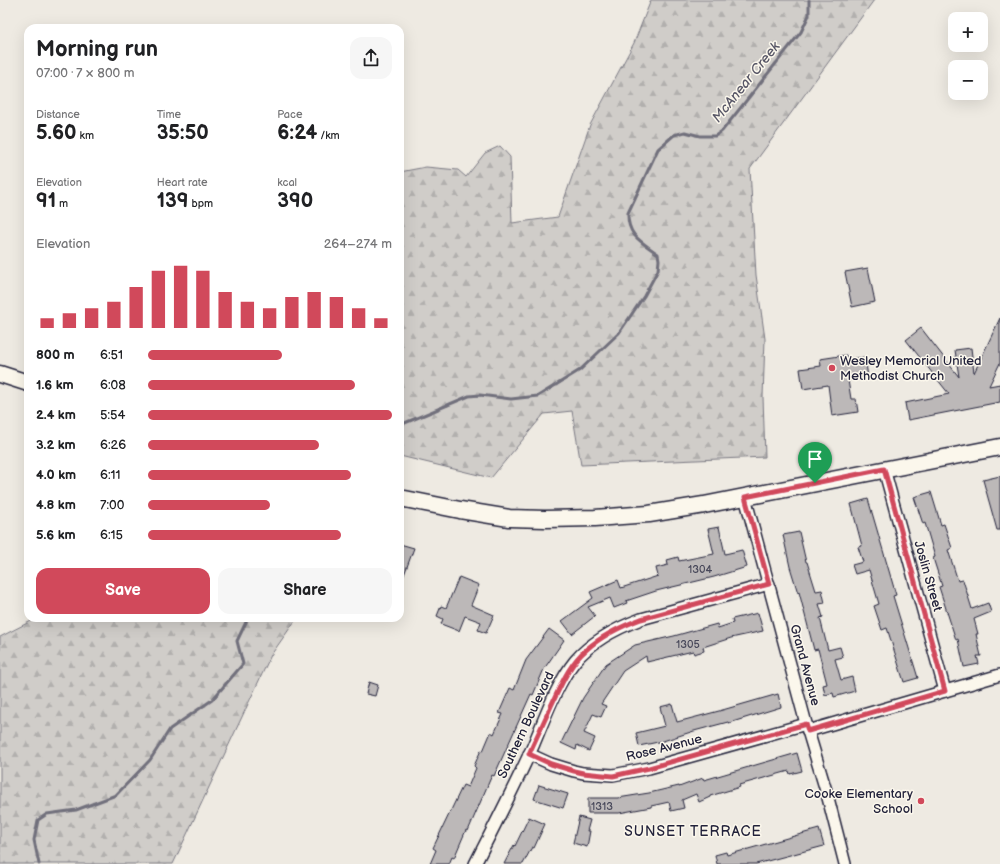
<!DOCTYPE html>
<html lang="en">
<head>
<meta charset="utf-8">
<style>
  :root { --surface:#fff; --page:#f6f6f6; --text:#202124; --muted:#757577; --accent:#d1495b }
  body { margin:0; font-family:"Balsamiq Sans",sans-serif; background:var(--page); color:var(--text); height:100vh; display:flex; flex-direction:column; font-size:15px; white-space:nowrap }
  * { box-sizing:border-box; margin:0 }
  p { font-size:13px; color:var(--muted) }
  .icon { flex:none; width:22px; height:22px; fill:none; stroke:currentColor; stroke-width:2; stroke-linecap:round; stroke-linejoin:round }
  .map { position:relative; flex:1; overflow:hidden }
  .sheet { position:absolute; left:24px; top:24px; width:380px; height:598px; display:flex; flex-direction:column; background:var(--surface); border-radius:12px; box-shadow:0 4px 16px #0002 }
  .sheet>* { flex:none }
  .buttons { position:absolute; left:948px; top:12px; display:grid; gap:8px }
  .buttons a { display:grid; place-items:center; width:40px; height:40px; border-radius:8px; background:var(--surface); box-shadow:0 4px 16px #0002; font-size:20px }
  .pin { position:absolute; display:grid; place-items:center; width:34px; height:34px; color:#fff; margin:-41px -17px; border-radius:50% 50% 50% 0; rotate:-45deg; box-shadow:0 0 4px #0007 }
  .pin .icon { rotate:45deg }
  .round { display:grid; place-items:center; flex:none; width:42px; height:42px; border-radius:12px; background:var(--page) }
  .summary { display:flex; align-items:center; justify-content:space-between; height:68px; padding:0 12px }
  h1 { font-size:22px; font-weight:600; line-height:30px }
  .figures { display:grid; grid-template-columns:repeat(3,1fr); gap:6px; height:68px; padding:4px 12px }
  .figures div { display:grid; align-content:center }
  .figures b { font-size:20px; font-weight:600 }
  .figures small { font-size:11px; font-weight:400 }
  .figures p { font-size:11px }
  .chart { height:112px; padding:8px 12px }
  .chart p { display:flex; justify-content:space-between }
  .chart svg { width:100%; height:72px; margin-top:4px; stroke:var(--accent); stroke-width:6 }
  .action { display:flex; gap:8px; margin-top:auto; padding:8px 12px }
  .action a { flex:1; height:46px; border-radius:12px; background:var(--accent); color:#fff; font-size:16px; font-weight:600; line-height:46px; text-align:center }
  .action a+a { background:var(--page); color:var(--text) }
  ul { padding:0 12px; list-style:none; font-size:13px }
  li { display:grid; grid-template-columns:64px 48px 1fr; align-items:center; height:30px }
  li i { height:10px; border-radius:5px; background:var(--accent) }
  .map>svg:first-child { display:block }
</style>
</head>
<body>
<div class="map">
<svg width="1000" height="864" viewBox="0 0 1000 864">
  <defs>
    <pattern id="forest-firs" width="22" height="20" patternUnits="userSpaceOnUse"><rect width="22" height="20" fill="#d0cdc9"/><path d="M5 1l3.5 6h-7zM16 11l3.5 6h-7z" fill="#b2b0ae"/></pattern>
  </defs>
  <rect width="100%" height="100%" fill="#eeeae2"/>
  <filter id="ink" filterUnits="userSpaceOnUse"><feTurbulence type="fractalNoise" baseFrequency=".025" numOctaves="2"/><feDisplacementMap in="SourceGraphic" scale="8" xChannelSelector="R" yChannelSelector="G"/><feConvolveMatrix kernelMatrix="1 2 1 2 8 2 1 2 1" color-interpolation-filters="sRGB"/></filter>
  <g filter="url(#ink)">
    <g fill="url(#forest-firs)" stroke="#797882">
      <path d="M 651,0 L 874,0 L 750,169 L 756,275 L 765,339 L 763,397 L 765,457 L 581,465 L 572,411 L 544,414 L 491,478 L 400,456 L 400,172 L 426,167 L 458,170 L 466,177 L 485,153 L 500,146 L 510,157 L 512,223 L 558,217 L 590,125 L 634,43 Z"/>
      <path d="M 37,618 L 297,618 L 271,655 L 173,864 L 0,864 L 0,637 Z"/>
    </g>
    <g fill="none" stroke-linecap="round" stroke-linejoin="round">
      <g stroke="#716f7c" stroke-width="3">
        <path d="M 400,425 L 469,396 L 480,395 L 511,399 L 538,396 L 580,370 L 619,333 L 644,296 L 658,270 L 659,260 L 658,254 C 642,242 627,236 628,213 L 658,149 L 674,135 L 685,132 L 700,136 L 715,136 L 722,131 L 801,32 L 809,15 L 809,0"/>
        <path d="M 39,864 L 34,840 L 38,820 L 47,814 L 76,810 L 116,795 L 150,760 L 170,729 L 212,700 L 243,664 L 237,641 L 248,618"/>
      </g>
    </g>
    <g fill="#bcb8b8" stroke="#22223b">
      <path d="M 868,268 L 875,302 L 852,307 L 845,272 Z"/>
      <path d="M 1000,318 L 1000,363 L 989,386 L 1000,384 L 1000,402 L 908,420 L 905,403 L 949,394 L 906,340 L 921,328 L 959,377 L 955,350 L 971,348 L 974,373 Z"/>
      <path d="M 846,355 L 847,359 L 865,357 L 868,377 L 848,380 L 851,399 L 856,399 L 858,412 L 832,416 L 828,385 L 803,389 L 800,369 L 821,366 L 820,359 Z"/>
      <path d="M 1000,476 L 1000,530 L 997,530 L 983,480 Z"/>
      <path d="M 931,492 L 941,525 L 944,524 L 952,548 L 948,550 L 958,581 L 963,580 L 972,609 L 988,603 L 991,612 L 974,619 L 978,634 L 976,634 L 981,656 L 977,656 L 979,664 L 964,667 L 958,639 L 956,640 L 939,587 L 942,586 L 933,558 L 935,557 L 925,523 L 923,524 L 914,497 Z"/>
      <path d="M 868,499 L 896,595 L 893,596 L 918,678 L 904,682 L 887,628 L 882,630 L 874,606 L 879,604 L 869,570 L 855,574 L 852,565 L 863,562 L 858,547 L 862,546 L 851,504 Z"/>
      <path d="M 719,527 L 725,554 L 742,550 L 747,567 L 714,577 L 656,591 L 626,601 L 627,603 L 614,608 L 610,598 L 588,607 L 595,616 L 572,634 L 562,621 L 593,598 L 590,592 L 618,580 L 621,588 L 658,576 L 656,568 L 668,565 L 667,560 L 678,557 L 679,561 L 714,554 L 708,529 Z"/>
      <path d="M 799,532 L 806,562 L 807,562 L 816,591 L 822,590 L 825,603 L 819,604 L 823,617 L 820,618 L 828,650 L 840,647 L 843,657 L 835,659 L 841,680 L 852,677 L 855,691 L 834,697 L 833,693 L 825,695 L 823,685 L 827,684 L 818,649 L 814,650 L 799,592 L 798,593 L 790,567 L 783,535 Z"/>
      <path d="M 400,544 L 414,548 L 401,583 L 400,583 Z"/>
      <path d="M 459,577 L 479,585 L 471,605 L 494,615 L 486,633 L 478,630 L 481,622 L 465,616 L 459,631 L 441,624 L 443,619 L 437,616 L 441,606 L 446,608 Z"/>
      <path d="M 758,613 L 763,631 L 731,638 L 703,647 L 704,651 L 694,654 L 693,651 L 647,662 L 646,656 L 623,671 L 601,704 L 606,706 L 601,717 L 593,714 L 584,733 L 595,738 L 589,751 L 577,745 L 576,750 L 561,743 L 583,698 L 606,664 L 635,645 L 674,636 L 717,624 L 718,628 L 733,623 L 732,619 Z"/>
      <path d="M 549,629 L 564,640 L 544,669 L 533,695 L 531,694 L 494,776 L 492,775 L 468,831 L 466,830 L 454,858 L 452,857 L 449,864 L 430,864 L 436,850 L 433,848 L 463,785 L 468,787 L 476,768 L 474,766 L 481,750 L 483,751 L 491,732 L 494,734 L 503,714 L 499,713 L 510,688 L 514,690 L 526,660 Z"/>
      <path d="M 369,682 L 378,685 L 375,696 L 366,694 Z"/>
      <path d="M 778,694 L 781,707 L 729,723 L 728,722 L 694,731 L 663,741 L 639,746 L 636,733 L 665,726 L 660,707 L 672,704 L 677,722 L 719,711 Z"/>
      <path d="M 797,753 L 802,771 L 790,774 L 789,771 L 739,785 L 740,787 L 710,796 L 710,797 L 699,802 L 696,794 L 682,800 L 684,808 L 671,811 L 669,802 L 651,806 L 651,807 L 619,813 L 588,813 L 588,798 L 618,798 L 649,793 L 679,786 L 679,787 L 703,778 L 704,780 Z"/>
      <path d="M 539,785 L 568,794 L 563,808 L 534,799 Z"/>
      <path d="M 529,817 L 545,824 L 534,848 L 532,847 L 523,864 L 504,864 L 514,845 L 515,846 Z"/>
      <path d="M 579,817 L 590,820 L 587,831 L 590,831 L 587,847 L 573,843 Z"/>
      <path d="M 819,829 L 824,846 L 756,864 L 717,864 L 715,855 L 726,852 L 727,855 Z"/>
    </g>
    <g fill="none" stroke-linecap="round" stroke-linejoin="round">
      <g stroke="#22223b" stroke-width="14">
        <g id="street">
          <path d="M 884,469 L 945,691"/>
          <path d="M 745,497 L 808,731 L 827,794 L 845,864"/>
          <path d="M 808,731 L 1000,675"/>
          <path d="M 529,754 L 551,764 L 574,771 L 583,773 L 613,775 L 649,768 L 806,724"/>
          <path d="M 475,864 C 495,825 515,786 533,746 C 544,720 557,683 575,661 C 592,641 617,628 641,619 L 769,584"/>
        </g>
      </g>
      <g stroke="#22223b" stroke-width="19">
        <g id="secondary">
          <path d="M 0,374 L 28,383"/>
          <path d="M 400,498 L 460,510 L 509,518 L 545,519 L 595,518 L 649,514 L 704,505 L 1000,447"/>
        </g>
      </g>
      <use href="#street" stroke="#fbf7ec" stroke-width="11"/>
      <use href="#secondary" stroke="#fbf7ec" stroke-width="16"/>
    </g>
  </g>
  <g fill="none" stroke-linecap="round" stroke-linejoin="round" filter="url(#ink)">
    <g stroke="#fff" stroke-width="8">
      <path id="route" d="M 884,469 L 945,691 L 808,731 L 806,724 L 649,768 L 613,776 L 583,773 L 574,771 L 551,764 L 529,754 C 536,738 544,722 551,706 C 561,685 569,664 587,649 C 603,635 622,626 641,619 L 769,584 L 745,497 Z"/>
    </g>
    <use href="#route" stroke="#d1495b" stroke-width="5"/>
  </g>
  <g fill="#d1495b" stroke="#fbf7ec" stroke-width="1.5">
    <circle cx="832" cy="368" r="4"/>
    <circle cx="921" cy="801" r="4"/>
  </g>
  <g text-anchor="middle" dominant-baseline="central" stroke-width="3" stroke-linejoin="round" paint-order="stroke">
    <g font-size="11" fill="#48485a">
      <text x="700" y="569">1304</text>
      <text x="688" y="644">1305</text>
      <text x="602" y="806">1313</text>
    </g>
    <g font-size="13" fill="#22223b" stroke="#fbf7ec" text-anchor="start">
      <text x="840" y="361">Wesley Memorial United<tspan x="840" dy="15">Methodist Church</tspan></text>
      <text x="913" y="794" text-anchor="end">Cooke Elementary<tspan x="913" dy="15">School</tspan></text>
    </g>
    <g font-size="13" fill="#22223b" stroke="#fbf7ec">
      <text transform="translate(928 576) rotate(74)">Joslin Street</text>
      <text transform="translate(805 665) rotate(75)">Grand Avenue</text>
      <text transform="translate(526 725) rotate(-65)">Southern Boulevard</text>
      <text transform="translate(664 748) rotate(-14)">Rose Avenue</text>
    </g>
    <g font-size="14" font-style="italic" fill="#575666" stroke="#fbf7ec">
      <text transform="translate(746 82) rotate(-51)">McAnear Creek</text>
    </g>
    <g font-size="14" letter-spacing="1" fill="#22223b" stroke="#fbf7ec">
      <text x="693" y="831">SUNSET TERRACE</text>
    </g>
  </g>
</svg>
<div class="buttons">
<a>+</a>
<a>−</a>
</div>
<div class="pin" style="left:815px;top:483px;background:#1e9e55"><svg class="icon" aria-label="arrive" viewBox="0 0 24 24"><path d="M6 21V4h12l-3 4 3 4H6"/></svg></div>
<section class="sheet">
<div class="summary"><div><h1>Morning run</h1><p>07:00 · 7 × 800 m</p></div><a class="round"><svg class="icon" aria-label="share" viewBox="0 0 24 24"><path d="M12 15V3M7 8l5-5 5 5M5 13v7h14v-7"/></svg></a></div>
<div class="figures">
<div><p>Distance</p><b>5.60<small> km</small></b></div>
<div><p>Time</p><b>35:50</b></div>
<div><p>Pace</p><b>6:24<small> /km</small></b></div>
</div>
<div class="figures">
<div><p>Elevation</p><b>91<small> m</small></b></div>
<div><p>Heart rate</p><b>139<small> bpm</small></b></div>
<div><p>kcal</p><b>390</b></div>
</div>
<div class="chart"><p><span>Elevation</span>264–274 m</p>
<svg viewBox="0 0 160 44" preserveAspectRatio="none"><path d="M5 44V38M15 44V35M25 44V32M35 44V28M45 44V19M55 44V9M65 44V6M75 44V9M85 44V22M95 44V28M105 44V32M115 44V25M125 44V22M135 44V25M145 44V32M155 44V38"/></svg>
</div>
<ul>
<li><b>800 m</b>6:51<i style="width:55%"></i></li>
<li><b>1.6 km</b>6:08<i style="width:85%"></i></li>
<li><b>2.4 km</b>5:54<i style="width:100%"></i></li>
<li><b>3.2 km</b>6:26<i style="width:70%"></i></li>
<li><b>4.0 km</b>6:11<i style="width:83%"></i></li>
<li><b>4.8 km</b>7:00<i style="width:50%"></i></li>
<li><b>5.6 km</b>6:15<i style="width:79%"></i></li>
</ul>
<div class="action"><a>Save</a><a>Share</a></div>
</section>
</div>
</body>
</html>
